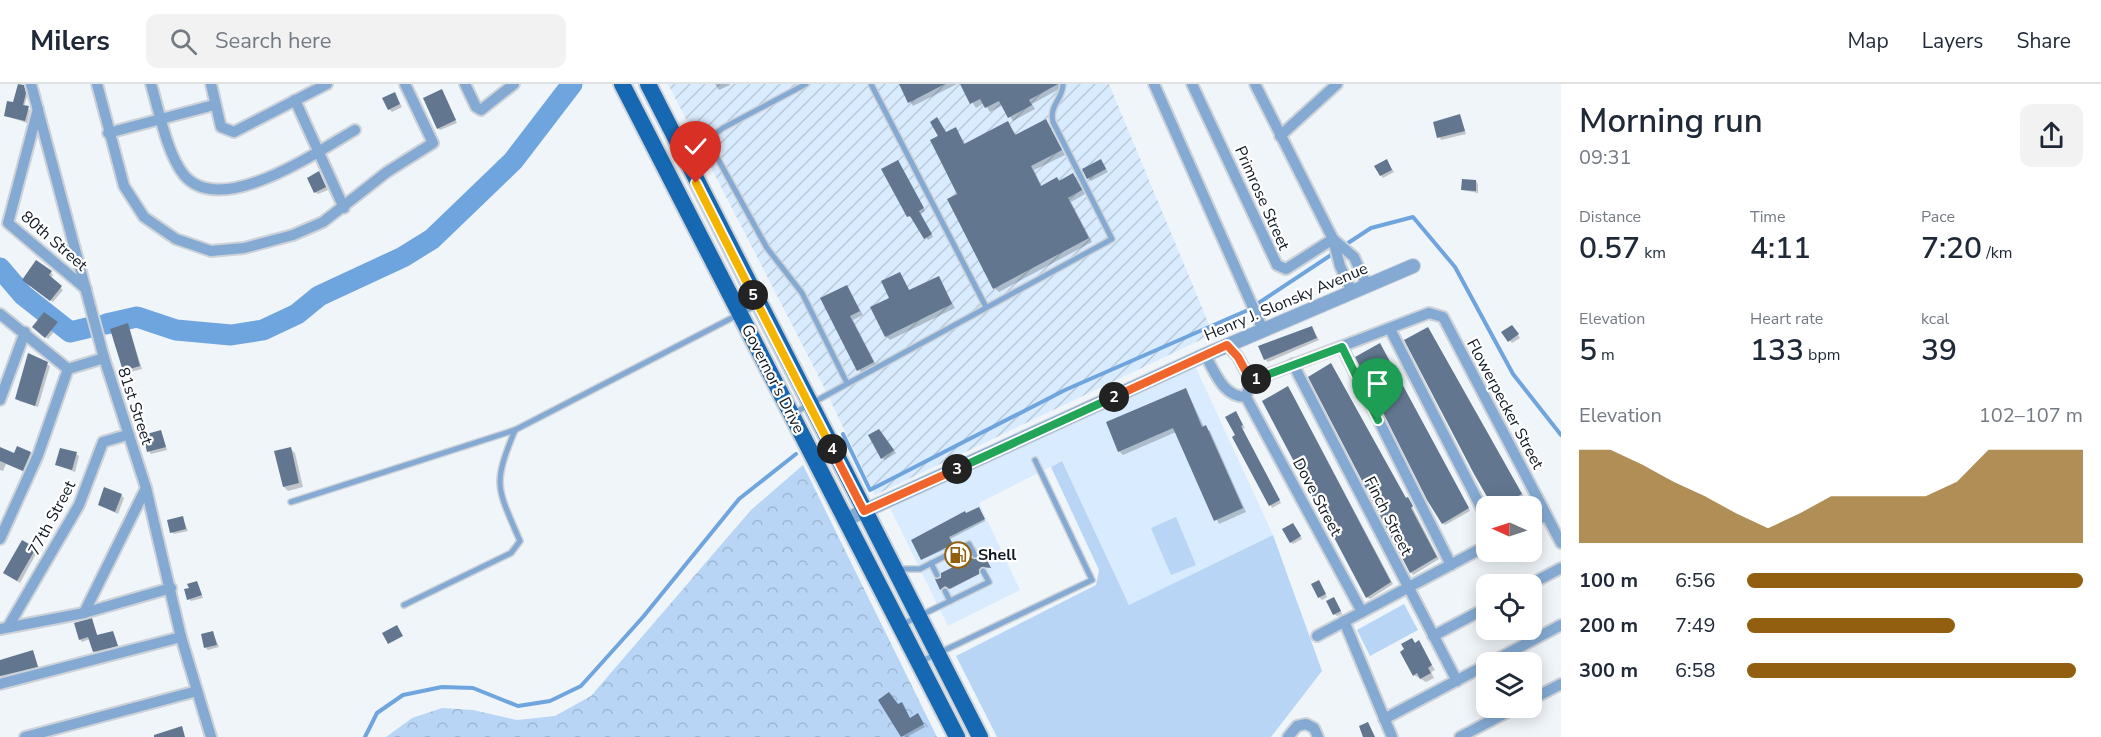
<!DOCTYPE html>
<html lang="en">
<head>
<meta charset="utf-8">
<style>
  :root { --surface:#fff; --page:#f2f2f3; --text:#1f2937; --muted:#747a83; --line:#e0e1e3; --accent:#915f0f }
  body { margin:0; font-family:"Nunito Sans",sans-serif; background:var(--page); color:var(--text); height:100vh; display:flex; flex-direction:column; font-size:22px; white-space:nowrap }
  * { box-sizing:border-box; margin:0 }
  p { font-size:20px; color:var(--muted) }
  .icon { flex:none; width:33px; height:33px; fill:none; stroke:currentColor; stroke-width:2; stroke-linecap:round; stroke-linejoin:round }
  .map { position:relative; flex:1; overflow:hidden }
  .side { display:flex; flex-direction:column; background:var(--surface); width:540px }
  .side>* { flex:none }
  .needle { width:39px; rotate:273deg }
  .controls { position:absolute; left:1476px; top:412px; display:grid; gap:12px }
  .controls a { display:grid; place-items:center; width:66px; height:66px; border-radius:12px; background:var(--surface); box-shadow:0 3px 15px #0003; font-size:30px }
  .pin { position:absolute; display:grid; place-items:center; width:51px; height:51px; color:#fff; margin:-62px -26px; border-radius:50% 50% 50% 0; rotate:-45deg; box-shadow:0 0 6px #0007 }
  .pin .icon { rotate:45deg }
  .km { position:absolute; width:30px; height:30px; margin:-15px; border-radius:50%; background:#222; color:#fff; font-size:16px; line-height:30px; text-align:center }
  .round { display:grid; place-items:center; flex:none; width:63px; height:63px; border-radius:12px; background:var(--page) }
  .head { display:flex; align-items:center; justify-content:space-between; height:102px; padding:0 18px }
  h1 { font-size:33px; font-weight:600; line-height:45px }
  .stats { display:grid; grid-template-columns:repeat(3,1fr); gap:9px; height:102px; padding:6px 18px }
  .stats div { display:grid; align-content:center }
  .stats b { font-size:30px; font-weight:600 }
  .stats small { font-size:16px; font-weight:400 }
  .stats p { font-size:16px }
  .chart { height:168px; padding:12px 18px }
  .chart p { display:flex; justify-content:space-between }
  .chart svg { width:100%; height:108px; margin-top:6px; fill:var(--accent); opacity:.7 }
  ul { padding:0 18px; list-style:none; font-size:20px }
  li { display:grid; grid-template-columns:96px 72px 1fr; align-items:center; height:45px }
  li i { height:15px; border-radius:8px; background:var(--accent) }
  header { display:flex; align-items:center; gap:36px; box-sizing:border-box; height:84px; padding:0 30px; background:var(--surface); border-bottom:2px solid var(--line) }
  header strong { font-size:28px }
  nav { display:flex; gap:33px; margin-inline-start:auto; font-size:21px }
  .search { width:420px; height:54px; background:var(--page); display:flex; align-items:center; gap:15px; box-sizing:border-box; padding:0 21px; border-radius:12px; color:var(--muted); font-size:22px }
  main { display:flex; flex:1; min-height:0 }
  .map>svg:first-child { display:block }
</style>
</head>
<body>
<header>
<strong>Milers</strong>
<div class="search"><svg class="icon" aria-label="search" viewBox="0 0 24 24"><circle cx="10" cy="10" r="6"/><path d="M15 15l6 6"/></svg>Search here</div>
<nav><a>Map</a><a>Layers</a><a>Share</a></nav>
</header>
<main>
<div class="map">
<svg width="1561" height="653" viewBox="0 0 1561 653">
  <defs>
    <pattern id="industrial-furrows" width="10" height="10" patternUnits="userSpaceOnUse" patternTransform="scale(1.5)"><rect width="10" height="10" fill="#d9ebfe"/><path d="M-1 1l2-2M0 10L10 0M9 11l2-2" fill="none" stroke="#b9c9d9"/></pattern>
    <pattern id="forest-crowns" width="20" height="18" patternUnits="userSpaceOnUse" patternTransform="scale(1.5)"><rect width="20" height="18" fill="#b8d5f6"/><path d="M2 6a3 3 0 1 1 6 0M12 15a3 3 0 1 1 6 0" fill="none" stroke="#9db6d3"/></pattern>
  </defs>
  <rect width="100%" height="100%" fill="#f0f5fa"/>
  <path fill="#d9ebfe" d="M 1196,284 L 1273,451 L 1129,521 L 1062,377 L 979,419 L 1020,506 L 948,542 L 890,424 Z"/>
  <path fill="url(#industrial-furrows)" d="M 668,0 L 1109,0 L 1213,250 L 875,411 L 823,301 Z"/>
  <g fill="#b8d5f6">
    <path d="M 1062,377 L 1129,521 L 1273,451 L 1322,587 L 1271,653 L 997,653 L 956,572 L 1096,501 L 1099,486 L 1051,383 Z"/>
    <path d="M 1176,433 L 1196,481 L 1171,491 L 1151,444 Z"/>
    <path d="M 1404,520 L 1418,546 L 1370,572 L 1357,546 Z"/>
  </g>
  <path fill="url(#forest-crowns)" d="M 803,381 L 937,653 L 386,653 L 412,634 L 442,624 L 473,626 L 517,636 L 555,632 L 591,612 L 751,426 Z"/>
  <g fill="#0003">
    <path d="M 715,0 L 729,0 L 730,1 L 719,6 Z"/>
    <path d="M 900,0 L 957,0 L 913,22 Z"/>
    <path d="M 961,0 L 1059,0 L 1061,4 L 1032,20 L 1035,25 L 1013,37 L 1003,21 L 990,28 L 984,19 L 976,24 Z"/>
    <path d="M 23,2 L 27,12 L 24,23 L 30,26 L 27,39 L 6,32 Z"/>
    <path d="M 442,7 L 457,39 L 440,46 L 438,44 Z"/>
    <path d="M 395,10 L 402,23 L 392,28 L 389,25 Z"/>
    <path d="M 1460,32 L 1466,50 L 1441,56 L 1435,39 Z"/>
    <path d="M 937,35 L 947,49 L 956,45 L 966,61 L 1008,39 L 1017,52 L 1046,37 L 1065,71 L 1034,86 L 1042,103 L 1073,91 L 1077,95 L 1085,110 L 1071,118 L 1092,158 L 999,208 L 995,204 L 959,110 L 940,52 Z"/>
    <path d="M 1101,76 L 1108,88 L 1091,97 L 1088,94 Z"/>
    <path d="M 1387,77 L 1394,88 L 1383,94 L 1381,91 Z"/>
    <path d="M 900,81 L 925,127 L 920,130 L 933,153 L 928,156 L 913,134 L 908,132 Z"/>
    <path d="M 319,89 L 328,106 L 318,110 L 315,108 Z"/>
    <path d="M 1476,97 L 1478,100 L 1478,109 L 1463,106 Z"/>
    <path d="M 51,188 L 53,191 L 50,195 L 63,206 L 53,218 L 26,199 Z"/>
    <path d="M 900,189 L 910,207 L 939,194 L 955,224 L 890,256 L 886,252 L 891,214 Z"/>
    <path d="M 847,202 L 863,231 L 853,236 L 877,283 L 862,291 L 822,215 Z"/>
    <path d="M 57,239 L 59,242 L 48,255 L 34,243 Z"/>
    <path d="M 128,241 L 142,285 L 127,289 L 124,286 Z"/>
    <path d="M 1312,244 L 1319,256 L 1268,278 L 1265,275 Z"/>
    <path d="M 1514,245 L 1520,254 L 1512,259 L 1510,257 Z"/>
    <path d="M 1430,247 L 1524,413 L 1505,423 L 1494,423 Z"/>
    <path d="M 1382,264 L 1470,427 L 1445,441 L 1443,439 Z"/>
    <path d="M 47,280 L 50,282 L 38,323 L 19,317 L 17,314 Z"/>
    <path d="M 1186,305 L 1204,343 L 1210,347 L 1246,428 L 1219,440 L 1176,348 L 1123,371 L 1119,367 Z"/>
    <path d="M 1290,306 L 1393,500 L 1370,515 L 1367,513 Z"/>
    <path d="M 1238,332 L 1245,344 L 1242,345 L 1281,419 L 1272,424 L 1227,334 Z"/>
    <path d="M 161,347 L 167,366 L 151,370 L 149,367 Z"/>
    <path d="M 881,350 L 896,369 L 885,376 L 882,374 Z"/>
    <path d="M 0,365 L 15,371 L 30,369 L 33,372 L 25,388 L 6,380 L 3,387 L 0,386 Z"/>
    <path d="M 291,365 L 295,369 L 303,403 L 288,407 L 284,403 Z"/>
    <path d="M 76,370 L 79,372 L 75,388 L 57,381 Z"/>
    <path d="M 121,411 L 124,414 L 118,430 L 99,421 Z"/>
    <path d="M 1408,415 L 1439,475 L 1413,491 L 1411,488 Z"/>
    <path d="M 980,426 L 985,437 L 950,455 L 953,462 L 923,475 L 913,456 Z"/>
    <path d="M 183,434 L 188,447 L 174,450 L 172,448 Z"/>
    <path d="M 1295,443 L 1302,455 L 1293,460 L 1291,458 Z"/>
    <path d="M 35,465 L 37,468 L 20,499 L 7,491 Z"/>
    <path d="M 982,483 L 979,490 L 951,505 L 946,502 L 942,505 L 938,496 Z"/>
    <path d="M 197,498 L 203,514 L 191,517 L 189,515 L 190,504 Z"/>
    <path d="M 1319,498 L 1327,513 L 1322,516 L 1319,513 Z"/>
    <path d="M 1336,517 L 1342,530 L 1337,532 L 1334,530 Z"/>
    <path d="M 92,536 L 98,553 L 113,548 L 119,564 L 96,570 L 90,555 L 82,558 L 80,555 Z"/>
    <path d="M 213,549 L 219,563 L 208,566 L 206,564 Z"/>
    <path d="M 1418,558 L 1435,586 L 1431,588 L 1434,594 L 1426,598 L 1414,591 L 1416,560 Z"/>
    <path d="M 33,568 L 39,585 L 2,594 L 0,592 L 0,577 Z"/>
    <path d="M 902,620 L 910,635 L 918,631 L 925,643 L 907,653 L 902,652 L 899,622 Z"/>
  </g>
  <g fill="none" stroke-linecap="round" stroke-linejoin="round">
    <g stroke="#6fa5de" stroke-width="4">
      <path d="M 1345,161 L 1371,144 L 1413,133 L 1455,183 L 1513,290 L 1561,351"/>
      <path d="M 843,350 L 870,406 L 1065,306 L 1248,226 L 1334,169"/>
      <path d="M 365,653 L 377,629 L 403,611 L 442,603 L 473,604 L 518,622 L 550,617 L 581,602 L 643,533 L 739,415 L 796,370"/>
    </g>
    <g stroke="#6fa5de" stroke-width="21">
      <path d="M 0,184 L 23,211 L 70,248 L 87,244"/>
      <path d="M 106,240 L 137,233 L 176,246 L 231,251 L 263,246 L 297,230 L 319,212 L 403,173 L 432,155 L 513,77 L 572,0"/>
    </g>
  </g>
  <g fill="#62778f">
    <path d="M 18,0 L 24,1 L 26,9 L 23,21 L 29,22 L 25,37 L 4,32 L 7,17 L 13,18 Z"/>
    <path d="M 899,0 L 945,0 L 908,19 Z"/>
    <path d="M 960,0 L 1058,0 L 1029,16 L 1032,21 L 1008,34 L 999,17 L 985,24 L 980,15 L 970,20 Z"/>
    <path d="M 442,5 L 456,36 L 437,45 L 423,14 Z"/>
    <path d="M 395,8 L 400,20 L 388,26 L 382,14 Z"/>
    <path d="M 1460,30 L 1465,47 L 1437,54 L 1433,38 Z"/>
    <path d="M 937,33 L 946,48 L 956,43 L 964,60 L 1008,37 L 1015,51 L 1046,35 L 1062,66 L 1031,82 L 1041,102 L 1057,93 L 1059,97 L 1073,89 L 1082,106 L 1068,114 L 1089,154 L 993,205 L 947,115 L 957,110 L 930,56 L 938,52 L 930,38 Z"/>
    <path d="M 1101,75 L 1106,85 L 1087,95 L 1082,85 Z"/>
    <path d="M 1387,75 L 1392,86 L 1380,92 L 1374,82 Z"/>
    <path d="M 898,76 L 924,124 L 919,127 L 932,150 L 924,155 L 910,132 L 907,133 L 881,85 Z"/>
    <path d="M 319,87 L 326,103 L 314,109 L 307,94 Z"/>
    <path d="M 1462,95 L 1476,96 L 1476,107 L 1461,106 Z"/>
    <path d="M 36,176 L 52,187 L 49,191 L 62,202 L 50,217 L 22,196 Z"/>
    <path d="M 900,188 L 909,206 L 939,192 L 952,220 L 885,253 L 870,223 L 889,214 L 881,197 Z"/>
    <path d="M 847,201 L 860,227 L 850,232 L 874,278 L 857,287 L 820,214 Z"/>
    <path d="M 44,228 L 58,238 L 45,254 L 32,243 Z"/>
    <path d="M 128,239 L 140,282 L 123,287 L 110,245 Z"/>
    <path d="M 1512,241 L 1519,250 L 1508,258 L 1501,248 Z"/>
    <path d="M 1312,242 L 1317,254 L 1264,276 L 1258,262 Z"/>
    <path d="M 1428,243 L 1522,410 L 1498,423 L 1493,423 L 1474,390 L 1404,256 Z"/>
    <path d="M 1380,259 L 1469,424 L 1442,440 L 1427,416 L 1355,273 Z"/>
    <path d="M 28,269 L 48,278 L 35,322 L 15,315 Z"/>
    <path d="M 1331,279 L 1406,414 L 1408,413 L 1413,422 L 1411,424 L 1437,473 L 1410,489 L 1308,293 Z"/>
    <path d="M 1288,302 L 1391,498 L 1366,514 L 1262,317 Z"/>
    <path d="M 1186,304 L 1202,343 L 1206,341 L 1243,424 L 1214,437 L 1173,344 L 1118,368 L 1106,338 Z"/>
    <path d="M 1236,327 L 1243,341 L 1241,342 L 1280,416 L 1269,422 L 1232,353 L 1235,351 L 1225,333 Z"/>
    <path d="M 879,345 L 894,366 L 881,375 L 868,351 Z"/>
    <path d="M 161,346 L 166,363 L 147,368 L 143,351 Z"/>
    <path d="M 17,362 L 31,368 L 23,387 L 0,377 L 0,363 L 14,369 Z"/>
    <path d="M 291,363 L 299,399 L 283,403 L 274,367 Z"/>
    <path d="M 60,364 L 77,368 L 72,386 L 55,381 Z"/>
    <path d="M 104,403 L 122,410 L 115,428 L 98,421 Z"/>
    <path d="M 979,423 L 985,435 L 949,453 L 953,460 L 921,476 L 911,456 L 965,427 L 966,429 Z"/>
    <path d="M 183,432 L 186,445 L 170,449 L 167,436 Z"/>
    <path d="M 1293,439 L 1301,452 L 1290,459 L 1282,445 Z"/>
    <path d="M 22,456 L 36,464 L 17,497 L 3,489 Z"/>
    <path d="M 983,468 L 991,484 L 981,483 L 979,490 L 949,505 L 945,502 L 940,506 L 935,495 L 941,494 L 941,489 L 971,474 L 977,475 Z"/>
    <path d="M 1319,496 L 1326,510 L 1318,514 L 1311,500 Z"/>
    <path d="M 197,497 L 202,511 L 187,516 L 184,505 L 189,504 L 187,500 Z"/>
    <path d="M 1334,513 L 1341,527 L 1333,531 L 1326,517 Z"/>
    <path d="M 92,534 L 97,551 L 113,547 L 118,562 L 93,568 L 88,553 L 79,556 L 74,539 Z"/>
    <path d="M 397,541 L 403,552 L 388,560 L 382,549 Z"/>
    <path d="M 213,547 L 217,561 L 204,564 L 201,550 Z"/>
    <path d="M 1412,554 L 1415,559 L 1419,556 L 1432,581 L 1428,584 L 1431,589 L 1420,595 L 1417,589 L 1413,592 L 1400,568 L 1404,565 L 1401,560 Z"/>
    <path d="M 33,566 L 38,583 L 0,592 L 0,576 Z"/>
    <path d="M 889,608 L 898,620 L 902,618 L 910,634 L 918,629 L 924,640 L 901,653 L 878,616 Z"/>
    <path d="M 1368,638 L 1375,653 L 1363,653 L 1359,642 Z"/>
    <path d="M 182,642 L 185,653 L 154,653 L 154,651 Z"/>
  </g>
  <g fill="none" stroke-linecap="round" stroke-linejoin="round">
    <g stroke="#ccd2d7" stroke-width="8">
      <g id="service">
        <path d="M 806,0 L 723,44 L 716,49 L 713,66 L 767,164 L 802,209 L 847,299"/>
        <path d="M 871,0 L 986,223"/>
        <path d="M 794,329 L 1112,155 L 1053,38 C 1049,21 1063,15 1063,0"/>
        <path d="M 291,418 L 515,346 L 757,221"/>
        <path d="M 931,479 L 937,491"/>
        <path d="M 898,485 L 920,485 L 969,460 L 975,471"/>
        <path d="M 945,507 L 950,517"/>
        <path d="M 404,521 L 511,469 L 520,457 C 497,403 492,402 515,346"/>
        <path d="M 901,541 L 989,498 L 983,487"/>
        <path d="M 920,578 L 1092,496 L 1035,376"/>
      </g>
    </g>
    <g stroke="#ccd2d7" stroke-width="14">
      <g id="minor">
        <path d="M 31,0 L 104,274 L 146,404 L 181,553 L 211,653"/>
        <path d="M 97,0 L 124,102 L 144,133 L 176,155 L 211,167 L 244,164 L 293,151 L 323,138 L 387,88 L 433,59 L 405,0"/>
        <path d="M 151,0 C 159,27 167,70 184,91 C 221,135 318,67 355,46"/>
        <path d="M 211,0 L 221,43 L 234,48 L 327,0"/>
        <path d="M 465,0 L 476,23 L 481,26 L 514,0"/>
        <path d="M 1154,0 L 1263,246"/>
        <path d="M 1192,0 L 1277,181 L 1286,185 L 1333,155"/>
        <path d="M 1255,0 L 1333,155 L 1340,182 L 1352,208"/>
        <path d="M 295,16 L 344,124"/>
        <path d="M 38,25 L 8,139 L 86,205"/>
        <path d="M 108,49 L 214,21"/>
        <path d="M 1280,52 L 1337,0"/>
        <path d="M 1333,155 L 1354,173 L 1367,202"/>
        <path d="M 0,230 L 68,285"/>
        <path d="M 1390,245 L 1486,433"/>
        <path d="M 1227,261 L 1238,273 L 1251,297 L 1246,313 L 1362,528"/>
        <path d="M 1342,263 L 1451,481"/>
        <path d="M 1205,271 C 1215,288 1223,313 1246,313"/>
        <path d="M 1293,280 L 1457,597"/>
        <path d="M 68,285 L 104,274"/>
        <path d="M 1251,297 L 1429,229 L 1443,233 L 1561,459"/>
        <path d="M 0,316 L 25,248"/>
        <path d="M 1532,439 L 1546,431"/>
        <path d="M 0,455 L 38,371 L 68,285"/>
        <path d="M 1529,501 L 1561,484"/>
        <path d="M 84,529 L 146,404"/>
        <path d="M 1344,537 L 1392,653"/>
        <path d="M 8,543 L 79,421 L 103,358 L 127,351"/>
        <path d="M 0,545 L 84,529 L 171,504"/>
        <path d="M 1317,552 L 1486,462"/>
        <path d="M 1433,552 L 1486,524"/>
        <path d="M 1490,579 L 1561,541"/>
        <path d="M 0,600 L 181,553"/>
        <path d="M 1532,615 L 1561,600"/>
        <path d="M 1384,635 L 1486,581"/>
        <path d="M 25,653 L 197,607"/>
        <path d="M 1288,653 L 1297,642 L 1306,640 L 1314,644 L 1318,653"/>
        <path d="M 1460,653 L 1515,624"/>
      </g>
    </g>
    <g stroke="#ccd2d7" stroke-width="16">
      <path id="tertiary" d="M 845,436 L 1205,271 L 1413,182"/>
    </g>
    <g stroke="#ccd2d7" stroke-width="20">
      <g id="primary">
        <path d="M 622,0 L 957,653"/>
        <path d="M 648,0 L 980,653"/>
      </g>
    </g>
    <use href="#service" stroke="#84aad3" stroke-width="5"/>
    <use href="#minor" stroke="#84aad3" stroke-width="10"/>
    <use href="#tertiary" stroke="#84aad3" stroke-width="14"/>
    <use href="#primary" stroke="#1568b1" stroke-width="16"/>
  </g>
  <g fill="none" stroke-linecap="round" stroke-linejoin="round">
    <g stroke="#fff" stroke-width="12">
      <path id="split-1" d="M 1256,295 L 1342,263 L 1378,336"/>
    </g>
    <g stroke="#fff" stroke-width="12">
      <path id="split-2" d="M 1114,313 L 1227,261 L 1238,273 L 1251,297 L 1256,295"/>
    </g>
    <g stroke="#fff" stroke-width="12">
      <path id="split-3" d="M 957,385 L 1114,313"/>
    </g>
    <g stroke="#fff" stroke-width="12">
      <path id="split-4" d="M 832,365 L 864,427 L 957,385"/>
    </g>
    <g stroke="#fff" stroke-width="12">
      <path id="split-5" d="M 753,211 L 832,365"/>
    </g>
    <g stroke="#fff" stroke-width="12">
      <path id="split-6" d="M 696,99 L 753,211"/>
    </g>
    <use href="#split-1" stroke="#22a559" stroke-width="8"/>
    <use href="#split-2" stroke="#f0652b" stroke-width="8"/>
    <use href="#split-3" stroke="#22a559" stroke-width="8"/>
    <use href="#split-4" stroke="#f0652b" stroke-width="8"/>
    <use href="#split-5" stroke="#f5b400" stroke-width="8"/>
    <use href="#split-6" stroke="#f5b400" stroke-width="8"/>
  </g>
  <defs>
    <g id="fuel-ring" transform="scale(1.35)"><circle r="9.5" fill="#fff" stroke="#915f0f" stroke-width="1.5"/><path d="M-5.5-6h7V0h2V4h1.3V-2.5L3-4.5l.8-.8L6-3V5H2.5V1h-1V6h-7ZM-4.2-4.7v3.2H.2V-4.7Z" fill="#915f0f"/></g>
  </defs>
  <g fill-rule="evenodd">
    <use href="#fuel-ring" x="958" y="471"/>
  </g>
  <g text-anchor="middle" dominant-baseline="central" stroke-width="4.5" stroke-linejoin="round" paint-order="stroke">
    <g font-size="16" fill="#101821" stroke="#fff">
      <text transform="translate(1262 114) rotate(66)">Primrose Street</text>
      <text transform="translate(54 157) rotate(41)">80th Street</text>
      <text transform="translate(1286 218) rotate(-23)">Henry J. Slonsky Avenue</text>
      <text transform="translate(773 295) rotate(63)">Governor's Drive</text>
      <text transform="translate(1505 320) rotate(62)">Flowerpecker Street</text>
      <text transform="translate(135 322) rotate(72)">81st Street</text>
      <text transform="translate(1317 413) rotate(62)">Dove Street</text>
      <text transform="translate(1388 432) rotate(63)">Finch Street</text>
      <text transform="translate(52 434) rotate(-62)">77th Street</text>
    </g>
    <g font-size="16" font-weight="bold" fill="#101821" stroke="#fff" text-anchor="start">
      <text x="978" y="471">Shell</text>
    </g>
  </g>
</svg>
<div class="controls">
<a><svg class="needle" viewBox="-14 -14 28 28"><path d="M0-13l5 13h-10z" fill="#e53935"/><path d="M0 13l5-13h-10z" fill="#747a83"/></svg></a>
<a><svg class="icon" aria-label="locate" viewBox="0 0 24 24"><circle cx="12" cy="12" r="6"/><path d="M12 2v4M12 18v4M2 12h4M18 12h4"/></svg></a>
<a><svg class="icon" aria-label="layers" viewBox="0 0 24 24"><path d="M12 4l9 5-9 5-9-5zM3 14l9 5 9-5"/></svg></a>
</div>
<div class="pin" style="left:1378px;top:336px;background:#1e9e55"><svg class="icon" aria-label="arrive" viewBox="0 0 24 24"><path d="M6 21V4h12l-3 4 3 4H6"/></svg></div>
<div class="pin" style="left:696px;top:99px;background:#d93025"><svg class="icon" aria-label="check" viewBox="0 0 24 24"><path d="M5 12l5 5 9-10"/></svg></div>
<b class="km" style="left:1256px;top:295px">1</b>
<b class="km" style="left:1114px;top:313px">2</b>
<b class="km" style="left:957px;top:385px">3</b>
<b class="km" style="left:832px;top:365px">4</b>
<b class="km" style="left:753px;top:211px">5</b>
</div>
<section class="side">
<div class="head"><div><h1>Morning run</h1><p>09:31</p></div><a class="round"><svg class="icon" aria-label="share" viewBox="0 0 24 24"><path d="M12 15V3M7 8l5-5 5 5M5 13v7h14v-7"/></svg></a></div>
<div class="stats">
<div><p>Distance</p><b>0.57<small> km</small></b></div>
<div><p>Time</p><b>4:11</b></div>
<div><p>Pace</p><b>7:20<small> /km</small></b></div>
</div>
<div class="stats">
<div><p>Elevation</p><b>5<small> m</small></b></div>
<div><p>Heart rate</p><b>133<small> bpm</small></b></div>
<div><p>kcal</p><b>39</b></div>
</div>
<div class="chart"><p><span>Elevation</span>102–107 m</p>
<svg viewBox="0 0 160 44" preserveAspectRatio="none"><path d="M0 44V6L10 6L20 12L30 19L40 25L50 32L60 38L70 32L80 25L90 25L100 25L110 25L120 19L130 6L140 6L150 6L160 6V44z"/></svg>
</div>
<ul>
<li><b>100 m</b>6:56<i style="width:100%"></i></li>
<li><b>200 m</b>7:49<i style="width:62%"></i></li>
<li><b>300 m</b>6:58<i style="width:98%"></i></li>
</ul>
</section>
</main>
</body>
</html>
